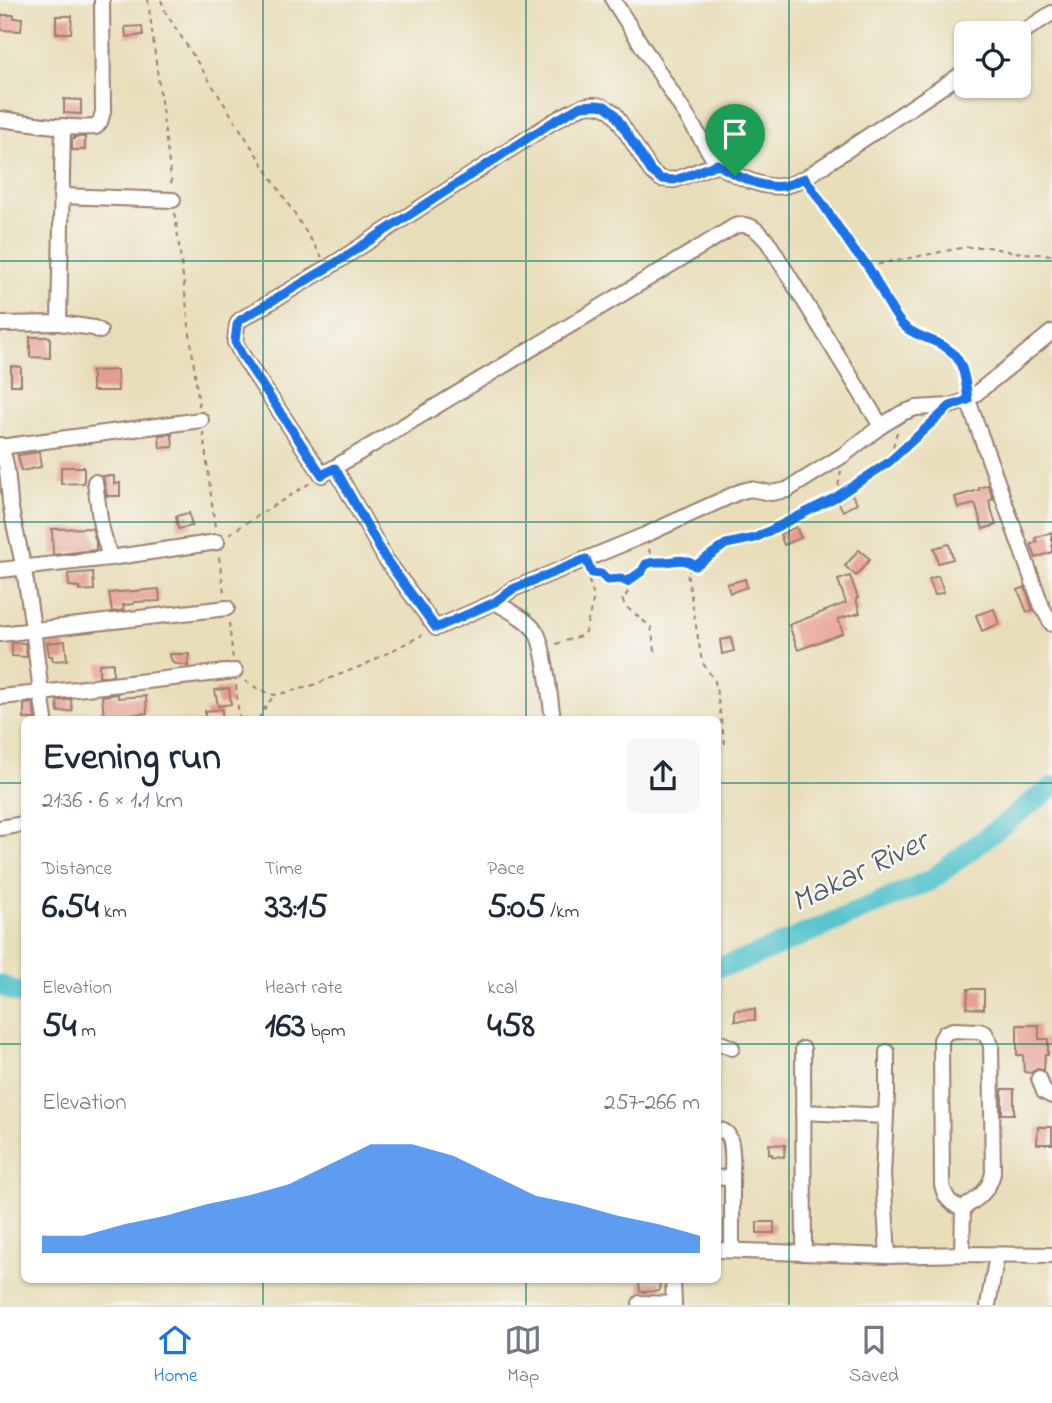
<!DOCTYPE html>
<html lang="en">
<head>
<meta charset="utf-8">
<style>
  :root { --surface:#fff; --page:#f6f6f7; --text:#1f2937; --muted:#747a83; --line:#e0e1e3; --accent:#1a73e8 }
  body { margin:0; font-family:"Indie Flower",sans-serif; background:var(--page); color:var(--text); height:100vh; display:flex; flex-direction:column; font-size:26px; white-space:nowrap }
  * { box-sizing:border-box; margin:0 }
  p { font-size:23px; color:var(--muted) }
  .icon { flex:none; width:38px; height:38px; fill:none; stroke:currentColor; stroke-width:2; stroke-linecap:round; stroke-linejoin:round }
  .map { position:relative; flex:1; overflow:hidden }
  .panel { position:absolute; left:21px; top:716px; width:700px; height:567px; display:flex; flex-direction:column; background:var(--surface); border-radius:10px; box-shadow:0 2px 5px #0004 }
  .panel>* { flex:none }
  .fabs { position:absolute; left:954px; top:21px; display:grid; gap:14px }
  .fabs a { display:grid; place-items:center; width:77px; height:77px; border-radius:10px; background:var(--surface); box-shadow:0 2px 5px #0004; font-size:35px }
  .pin { position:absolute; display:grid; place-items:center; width:60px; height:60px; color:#fff; margin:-72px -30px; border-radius:50% 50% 50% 0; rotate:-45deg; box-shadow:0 0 7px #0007 }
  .pin .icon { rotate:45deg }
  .round { display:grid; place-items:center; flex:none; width:74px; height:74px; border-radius:10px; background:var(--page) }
  .head { display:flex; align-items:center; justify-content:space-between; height:119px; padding:0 21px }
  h1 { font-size:38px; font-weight:700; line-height:52px }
  .metrics { display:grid; grid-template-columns:repeat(3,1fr); gap:10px; height:119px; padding:7px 21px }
  .metrics div { display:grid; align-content:center }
  .metrics b { font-size:35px; font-weight:700 }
  .metrics small { font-size:19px; font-weight:400 }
  .metrics p { font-size:19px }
  .chart { height:196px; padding:14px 21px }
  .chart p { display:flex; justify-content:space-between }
  .chart svg { width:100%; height:126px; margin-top:7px; fill:var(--accent); opacity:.7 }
  .menu { display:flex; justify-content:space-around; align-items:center; height:98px; border-top:2px solid var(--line); background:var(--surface); font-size:19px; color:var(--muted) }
  .menu a { display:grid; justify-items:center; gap:4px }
  .menu .selected { color:var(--accent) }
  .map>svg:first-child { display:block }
</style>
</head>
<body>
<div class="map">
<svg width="1052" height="1305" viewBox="0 0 1052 1305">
  <rect width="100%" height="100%" fill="#f6f6f2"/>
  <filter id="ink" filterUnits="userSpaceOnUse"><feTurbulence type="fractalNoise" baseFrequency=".0143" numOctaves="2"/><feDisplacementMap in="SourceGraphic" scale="14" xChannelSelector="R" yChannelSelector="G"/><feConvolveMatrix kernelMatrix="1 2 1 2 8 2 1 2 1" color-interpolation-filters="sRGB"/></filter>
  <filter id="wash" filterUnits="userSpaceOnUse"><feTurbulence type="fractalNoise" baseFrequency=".00686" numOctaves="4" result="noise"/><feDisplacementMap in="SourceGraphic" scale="28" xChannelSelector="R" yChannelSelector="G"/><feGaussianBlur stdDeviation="1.57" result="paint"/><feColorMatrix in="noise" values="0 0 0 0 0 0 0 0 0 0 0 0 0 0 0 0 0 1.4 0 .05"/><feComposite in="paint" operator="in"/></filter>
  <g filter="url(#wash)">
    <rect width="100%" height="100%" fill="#e9deba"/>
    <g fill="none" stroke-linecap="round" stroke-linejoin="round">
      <g stroke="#58c5ce" stroke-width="21">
        <path d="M 718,967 L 742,961 L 931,880 L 1052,787"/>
        <path d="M 0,985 L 24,995"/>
      </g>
    </g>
    <g id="blocks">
      <g fill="#e69d91">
        <path d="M 1,15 L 14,15 L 14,18 L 22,18 L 21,31 L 1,30 Z"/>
        <path d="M 56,16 L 72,16 L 71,33 L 56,33 Z"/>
        <path d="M 142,26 L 143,35 L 126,37 L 125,27 Z"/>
        <path d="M 64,99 L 81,100 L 81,114 L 64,113 Z"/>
        <path d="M 74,137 L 85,137 L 85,150 L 72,150 L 72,139 L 74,139 Z"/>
        <path d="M 30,337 L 50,337 L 50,358 L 30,357 Z"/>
        <path d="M 11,366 L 21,367 L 21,385 L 11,385 Z"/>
        <path d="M 117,370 L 118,391 L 92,391 L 92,371 Z"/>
        <path d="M 172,434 L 173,447 L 160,448 L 159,435 Z"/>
        <path d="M 39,452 L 41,467 L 21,471 L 18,455 Z"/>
        <path d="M 61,467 L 84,467 L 84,483 L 61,484 Z"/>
        <path d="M 103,476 L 114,476 L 114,484 L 120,483 L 120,496 L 107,496 Z"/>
        <path d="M 988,485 L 993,499 L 989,501 L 996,525 L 983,529 L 975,504 L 958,508 L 955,497 L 979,490 L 979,488 Z"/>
        <path d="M 851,493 L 857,503 L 843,511 L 837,500 Z"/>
        <path d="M 189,513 L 192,526 L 178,529 L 176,516 Z"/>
        <path d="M 796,527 L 801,538 L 784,545 L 780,534 Z"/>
        <path d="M 92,528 L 96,542 L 96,550 L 53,555 L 52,529 Z"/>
        <path d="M 1052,532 L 1052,552 L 1036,558 L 1031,544 L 1037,542 L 1035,538 Z"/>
        <path d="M 949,544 L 953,559 L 938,563 L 934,548 Z"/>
        <path d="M 859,550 L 870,559 L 856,576 L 845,566 Z"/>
        <path d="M 93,572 L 94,590 L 79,591 L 79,587 L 69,586 L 68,574 Z"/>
        <path d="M 850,576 L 858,598 L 856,599 L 860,613 L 838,619 L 843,633 L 798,650 L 789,625 L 846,603 L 838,580 Z"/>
        <path d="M 938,576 L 944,592 L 935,595 L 929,579 Z"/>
        <path d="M 745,579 L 747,587 L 730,593 L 727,584 Z"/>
        <path d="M 1025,587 L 1033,610 L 1027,612 L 1018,590 Z"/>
        <path d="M 159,589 L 160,601 L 134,602 L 134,604 L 123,605 L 124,610 L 112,612 L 109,593 Z"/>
        <path d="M 994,609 L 999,624 L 982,631 L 976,615 Z"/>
        <path d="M 731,638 L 734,651 L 722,654 L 720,640 Z"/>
        <path d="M 65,641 L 67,660 L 53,661 L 52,656 L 49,656 L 47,643 Z"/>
        <path d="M 12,643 L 25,643 L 27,657 L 12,656 Z"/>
        <path d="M 169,654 L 189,654 L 188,666 L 173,663 Z"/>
        <path d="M 113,663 L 113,675 L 99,677 L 99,664 Z"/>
        <path d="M 229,688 L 231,704 L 218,706 L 215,690 Z"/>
        <path d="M 118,694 L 118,698 L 146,696 L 147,713 L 104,718 L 102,696 Z"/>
        <path d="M 71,699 L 72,711 L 58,712 L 57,701 Z"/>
        <path d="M 33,703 L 35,719 L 24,719 L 24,704 Z"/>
        <path d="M 222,709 L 222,719 L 205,719 L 205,711 Z"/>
        <path d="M 968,989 L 984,989 L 984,1009 L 967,1008 Z"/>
        <path d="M 755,1009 L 755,1020 L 735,1021 L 735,1010 Z"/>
        <path d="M 1017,1025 L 1039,1025 L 1039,1039 L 1048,1039 L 1048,1055 L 1045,1055 L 1044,1070 L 1036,1069 L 1031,1073 L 1024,1072 L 1023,1055 L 1017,1055 Z"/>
        <rect x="1002" y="1089" width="12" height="25"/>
        <path d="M 1038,1127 L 1052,1127 L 1052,1144 L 1037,1144 Z"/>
        <path d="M 769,1144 L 785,1145 L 784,1157 L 772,1156 L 772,1154 L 769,1154 Z"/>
        <rect x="757" y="1222" width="17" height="11"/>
        <path d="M 639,1282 L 660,1282 L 659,1291 L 640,1292 Z"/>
      </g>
    </g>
  </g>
  <g filter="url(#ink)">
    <use href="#blocks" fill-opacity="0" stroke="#9a7e72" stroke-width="2"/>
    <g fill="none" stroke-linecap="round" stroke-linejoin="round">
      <g stroke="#9a7e72" stroke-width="18">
        <g id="minor">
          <path d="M 613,0 L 717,164 C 734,175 762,189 783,186 C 790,185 798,181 805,178 L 966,71"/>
          <path d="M 1018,35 L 1052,13"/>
          <path d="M 0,119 C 32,123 64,129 96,127 L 100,122 L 103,112 L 102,0"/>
          <path d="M 717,164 L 674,180 L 661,179 L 651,171 L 614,113 C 591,95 573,111 551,123 L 329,267 L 240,320 L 237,325 L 235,342 L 242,355 L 322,475 L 735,226 C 751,222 758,231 768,242 L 881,426"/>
          <path d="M 61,196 L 173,200"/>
          <path d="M 59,323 L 94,328 L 100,331"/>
          <path d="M 0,324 L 59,323 L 63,126"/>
          <path d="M 968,400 L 1042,607 L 1052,624"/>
          <path d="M 0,445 C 8,463 8,482 10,502 C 13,523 19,544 23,565 C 31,608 36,650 41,693 L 235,671"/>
          <path d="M 0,447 L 201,420"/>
          <path d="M 335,468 L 385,558 L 436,628 L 495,602 L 513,589 L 645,535 L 739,492 L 750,489 L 771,493 L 787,490 L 845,454 L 881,426 L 902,413 L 916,408 L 950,406 L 968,400 L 1052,332"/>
          <path d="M 95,482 L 101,526 L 110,558"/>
          <path d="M 0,570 L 110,558 L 217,542"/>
          <path d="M 495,602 C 508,610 527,619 536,632 C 545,646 550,699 553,719"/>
          <path d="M 0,634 L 227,608"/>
          <path d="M 0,697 L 41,693 L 45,719"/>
          <path d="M 0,828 L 24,824"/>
          <path d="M 953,1030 L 979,1031 L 985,1033 L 991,1045 L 993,1173 C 989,1191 978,1199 963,1208 C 950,1205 945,1197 942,1185 L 941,1040 L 945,1033 Z"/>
          <path d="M 718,1042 L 732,1048"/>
          <path d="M 803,1049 L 804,1253"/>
          <path d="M 887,1052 L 887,1094 L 883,1175 L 888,1256"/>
          <path d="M 1039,1078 L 1044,1092 L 1052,1096"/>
          <path d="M 803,1112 L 886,1116"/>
          <path d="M 718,1131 C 719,1131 722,1130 723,1131 C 735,1134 732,1167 732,1177"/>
          <path d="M 718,1178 L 732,1177 L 732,1250"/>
          <path d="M 718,1250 L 888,1256 L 962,1254 L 1052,1255"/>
          <path d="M 962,1254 L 963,1208"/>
          <path d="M 673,1279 L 674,1305"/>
          <path d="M 640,1303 L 674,1304"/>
          <path d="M 988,1305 L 997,1255"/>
        </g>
      </g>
      <g stroke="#9a7e72" stroke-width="2" stroke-dasharray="5 5" stroke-linecap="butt">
        <path d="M 148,0 L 172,187"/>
        <path d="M 161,0 L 166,13 L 322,257"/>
        <path d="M 814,191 L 855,252 L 866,261 L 879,264 L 966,247 L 988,247 L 1012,252 L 1052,255"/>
        <path d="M 175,213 L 199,406"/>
        <path d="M 867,262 C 875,281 889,310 902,325 C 908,331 918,334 927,337 C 951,348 960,360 966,386"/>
        <path d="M 203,432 L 215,527"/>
        <path d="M 897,432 L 889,462 L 934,421"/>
        <path d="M 841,471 L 836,497 L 888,463"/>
        <path d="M 229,534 L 310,483"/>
        <path d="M 649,549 L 652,562 C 666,562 683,556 694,566"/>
        <path d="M 219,557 L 224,593"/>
        <path d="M 592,573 L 601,574 L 607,580 L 621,579 L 627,582 L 642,571 L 646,564 L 651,562"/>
        <path d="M 627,582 C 631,588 627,596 622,599 L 625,606 L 651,627 L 655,651"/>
        <path d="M 229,623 L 233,659"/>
        <path d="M 556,644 L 580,636 L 585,632 L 593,601 L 593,593 L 588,578 L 592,573 L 591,571"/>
        <path d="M 245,681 L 260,690 L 275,695 L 308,687 L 364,665 L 422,635"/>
        <path d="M 236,685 L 239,719"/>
        <path d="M 258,719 L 269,702 L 274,696"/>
        <path d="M 725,744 L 715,681 L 702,662 L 687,572 L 726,544 L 755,538 L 836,497"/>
      </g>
      <use href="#minor" stroke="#fff" stroke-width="14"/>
    </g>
  </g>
  <g fill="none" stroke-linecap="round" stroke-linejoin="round" filter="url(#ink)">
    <g stroke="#fff" stroke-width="14">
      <path id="route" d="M 596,105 L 605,106 L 614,113 L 651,171 L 661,179 L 674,180 L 687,176 L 717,164 C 734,175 762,189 783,186 C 790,185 798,181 805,178 L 855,252 C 877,271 883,303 902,324 C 915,339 944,339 957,358 C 965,370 966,386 968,400 L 950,406 L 889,462 L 836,497 L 755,538 L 726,544 L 695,566 C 684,557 677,561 665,562 C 657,562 653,561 646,564 L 642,571 L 627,582 L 621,579 L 607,580 L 601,574 L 592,573 L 586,559 L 513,589 L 495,602 L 436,628 L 385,558 L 335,468 L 322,475 L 242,355 L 235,342 L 237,325 L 240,320 L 329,267 L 551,123 L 581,106 Z"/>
    </g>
    <use href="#route" stroke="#1a73e8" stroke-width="9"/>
  </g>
  <path fill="none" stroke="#0f766e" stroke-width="2" stroke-opacity="0.55" d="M 263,0 L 263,719M 526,0 L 526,719M 789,0 L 789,1305M 0,261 L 1052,261M 0,522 L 1052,522M 0,783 L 24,783M 718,783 L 1052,783M 0,1044 L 24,1044M 718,1044 L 1052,1044M 263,1279 L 263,1305M 526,1279 L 526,1305"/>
  <g text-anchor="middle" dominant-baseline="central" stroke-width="5" stroke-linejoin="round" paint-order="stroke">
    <g font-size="32" font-style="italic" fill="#4f5964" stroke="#f6f6f2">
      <text transform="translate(860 873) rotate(-26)">Makar River</text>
    </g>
  </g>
</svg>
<div class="fabs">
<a><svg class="icon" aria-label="locate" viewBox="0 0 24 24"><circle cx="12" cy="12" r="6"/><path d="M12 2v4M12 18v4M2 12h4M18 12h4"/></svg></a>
</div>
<div class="pin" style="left:735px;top:176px;background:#1e9e55"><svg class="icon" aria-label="arrive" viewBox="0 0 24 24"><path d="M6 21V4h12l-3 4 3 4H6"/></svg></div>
<section class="panel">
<div class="head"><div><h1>Evening run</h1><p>21:36 · 6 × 1.1 km</p></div><a class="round"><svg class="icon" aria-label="share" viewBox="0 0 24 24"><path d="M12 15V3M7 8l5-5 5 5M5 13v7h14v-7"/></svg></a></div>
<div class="metrics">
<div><p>Distance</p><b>6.54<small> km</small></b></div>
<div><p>Time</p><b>33:15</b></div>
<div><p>Pace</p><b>5:05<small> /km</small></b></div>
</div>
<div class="metrics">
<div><p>Elevation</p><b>54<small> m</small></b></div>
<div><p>Heart rate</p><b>163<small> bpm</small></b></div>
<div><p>kcal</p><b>458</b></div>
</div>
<div class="chart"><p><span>Elevation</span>257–266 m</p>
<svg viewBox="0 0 160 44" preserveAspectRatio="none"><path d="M0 44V38L10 38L20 34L30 31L40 27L50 24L60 20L70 13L80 6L90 6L100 10L110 17L120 24L130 27L140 31L150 34L160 38V44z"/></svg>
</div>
</section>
</div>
<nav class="menu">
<a class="selected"><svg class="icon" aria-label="home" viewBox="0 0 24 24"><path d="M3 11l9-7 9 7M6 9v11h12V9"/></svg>Home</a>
<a><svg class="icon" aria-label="map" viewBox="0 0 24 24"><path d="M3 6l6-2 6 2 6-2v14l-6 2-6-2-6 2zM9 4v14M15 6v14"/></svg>Map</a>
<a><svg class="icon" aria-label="saved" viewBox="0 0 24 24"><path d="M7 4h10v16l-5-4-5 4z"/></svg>Saved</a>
</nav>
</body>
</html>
